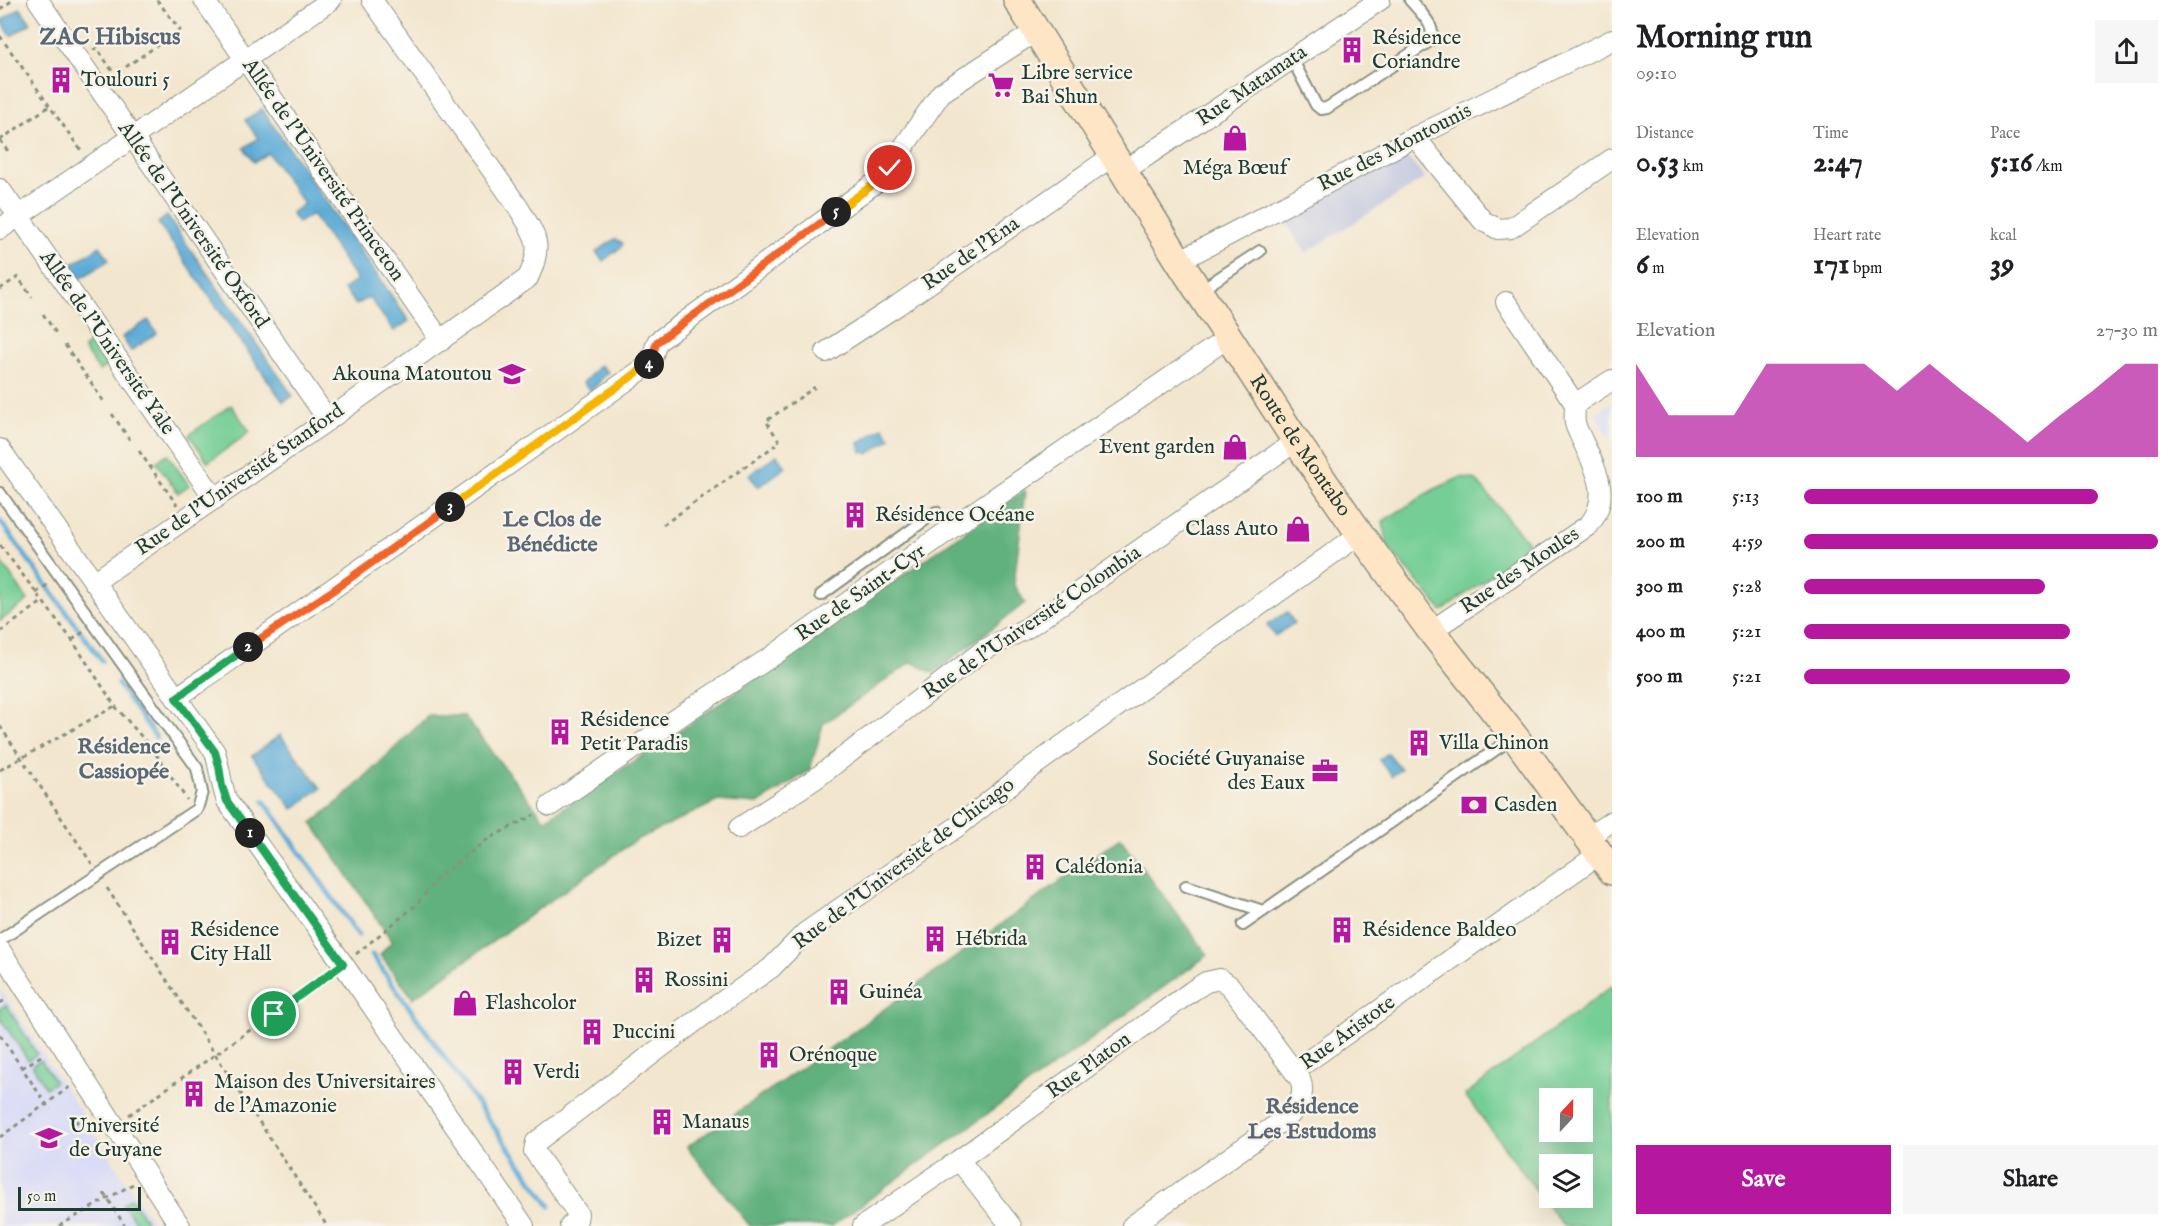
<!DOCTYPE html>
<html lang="en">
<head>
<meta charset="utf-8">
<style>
  :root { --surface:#fff; --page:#f6f6f6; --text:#202124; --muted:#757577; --accent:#b5179e }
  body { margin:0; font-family:"IM FELL English",serif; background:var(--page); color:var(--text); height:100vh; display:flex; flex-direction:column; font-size:22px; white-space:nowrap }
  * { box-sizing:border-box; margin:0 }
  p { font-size:20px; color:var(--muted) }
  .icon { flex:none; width:33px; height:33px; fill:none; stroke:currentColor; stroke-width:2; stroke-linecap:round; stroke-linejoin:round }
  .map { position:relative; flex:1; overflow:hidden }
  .drawer { display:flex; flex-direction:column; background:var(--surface); width:570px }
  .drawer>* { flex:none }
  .needle { width:39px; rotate:22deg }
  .controls { position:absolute; left:1539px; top:1088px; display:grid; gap:12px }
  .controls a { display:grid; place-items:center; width:54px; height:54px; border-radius:0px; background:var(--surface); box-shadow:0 6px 24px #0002; font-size:30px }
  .scale { position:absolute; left:18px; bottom:15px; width:123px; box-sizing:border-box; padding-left:6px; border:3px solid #1f3d34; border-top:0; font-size:16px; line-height:21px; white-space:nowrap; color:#1f3d34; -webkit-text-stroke:4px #f7f3e8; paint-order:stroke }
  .pin { position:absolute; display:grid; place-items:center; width:51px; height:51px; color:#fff; margin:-26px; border:3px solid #fff; border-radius:50%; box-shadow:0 2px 6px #0007 }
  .km { position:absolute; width:30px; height:30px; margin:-15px; border-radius:50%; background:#222; color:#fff; font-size:16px; line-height:30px; text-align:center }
  .round { display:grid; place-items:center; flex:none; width:63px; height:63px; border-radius:0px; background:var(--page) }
  .overview { display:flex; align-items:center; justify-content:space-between; height:102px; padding:0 24px }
  h1 { font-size:33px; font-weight:700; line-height:45px }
  .figures { display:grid; grid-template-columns:repeat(3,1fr); gap:9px; height:102px; padding:6px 24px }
  .figures div { display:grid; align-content:center }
  .figures b { font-size:30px; font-weight:700 }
  .figures small { font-size:16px; font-weight:400 }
  .figures p { font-size:16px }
  .chart { height:168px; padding:12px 24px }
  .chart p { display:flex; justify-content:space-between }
  .chart svg { width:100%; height:108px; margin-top:6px; fill:var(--accent); opacity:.7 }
  .primary-button { display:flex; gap:12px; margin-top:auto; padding:12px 24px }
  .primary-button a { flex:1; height:69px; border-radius:0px; background:var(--accent); color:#fff; font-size:24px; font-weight:700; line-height:69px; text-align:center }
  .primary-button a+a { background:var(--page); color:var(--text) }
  ul { padding:0 24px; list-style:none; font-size:20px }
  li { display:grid; grid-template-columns:96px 72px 1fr; align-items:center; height:45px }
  li i { height:15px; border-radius:8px; background:var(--accent) }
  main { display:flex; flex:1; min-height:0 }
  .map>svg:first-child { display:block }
</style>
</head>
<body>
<main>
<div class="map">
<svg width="1612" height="1226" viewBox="0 0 1612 1226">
  <rect width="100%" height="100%" fill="#f7f3e8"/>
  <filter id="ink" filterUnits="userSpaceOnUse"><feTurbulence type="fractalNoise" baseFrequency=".0167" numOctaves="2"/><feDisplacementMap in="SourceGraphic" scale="12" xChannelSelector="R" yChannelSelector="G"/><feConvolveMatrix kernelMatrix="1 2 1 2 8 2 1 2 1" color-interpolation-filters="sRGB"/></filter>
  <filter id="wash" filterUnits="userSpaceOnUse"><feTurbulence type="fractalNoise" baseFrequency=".008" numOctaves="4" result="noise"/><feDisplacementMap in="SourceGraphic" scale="24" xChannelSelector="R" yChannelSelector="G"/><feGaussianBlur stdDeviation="1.35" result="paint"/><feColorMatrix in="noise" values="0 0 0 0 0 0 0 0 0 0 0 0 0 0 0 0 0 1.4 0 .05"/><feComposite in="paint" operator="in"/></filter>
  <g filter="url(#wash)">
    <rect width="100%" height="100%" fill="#f3e6ce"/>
    <g fill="#d5d8f9">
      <path d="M 1612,403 L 1612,440 L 1595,413 Z"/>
      <path d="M 0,988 L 59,1079 L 155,1226 L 0,1226 Z"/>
    </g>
    <path fill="#bdc3de" d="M 1402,151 L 1425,178 L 1306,253 L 1283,218 Z"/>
    <g fill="#75ce95" stroke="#4a8664" stroke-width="1.5" fill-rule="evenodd">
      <path d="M 96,339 L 112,362 L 99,371 L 83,348 Z"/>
      <path d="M 231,405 L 250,432 L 208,462 L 189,435 Z"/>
      <path d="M 167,454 L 189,485 L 178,493 L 156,462 Z"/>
      <path d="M 1461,477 L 1476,480 L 1531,546 L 1442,611 L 1387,545 L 1383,521 L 1433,490 Z"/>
      <path d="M 0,560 L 28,600 L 0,621 Z"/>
      <path d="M 1612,986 L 1612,1226 L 1563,1226 L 1465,1095 ZM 1550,1098 L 1582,1098 L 1582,1131 L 1550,1131 ZM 1550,1164 L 1582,1164 L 1582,1197 L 1550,1197 Z"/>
      <path d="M 6,1005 L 37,1054 L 28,1060 L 0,1018 L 0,1008 Z"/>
      <path d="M 41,1060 L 55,1082 L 46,1088 L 32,1065 Z"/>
      <path d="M 131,1198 L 146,1220 L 138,1226 L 123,1204 Z"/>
    </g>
    <g fill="#60b17e" stroke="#407759" stroke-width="1.5">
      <path d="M 1025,490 L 1014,584 L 1025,603 L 933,673 L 912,662 L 823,724 L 810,770 L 758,804 L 718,801 L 636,840 L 413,998 L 380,955 L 392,941 L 312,823 L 343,798 L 428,716 L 464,716 L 545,820 L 687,726 Z"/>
      <path d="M 1120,838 L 1208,955 L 832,1226 L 750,1226 L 687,1147 L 843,1039 Z"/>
    </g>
    <g fill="#5dacd7" stroke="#3e7486" stroke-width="1.5">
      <path d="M 20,8 L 31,23 L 11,36 L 1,21 Z"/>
      <path d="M 262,109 L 409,321 L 394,331 L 369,297 L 356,305 L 344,289 L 357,280 L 312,214 L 298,223 L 291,213 L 304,204 L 268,153 L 254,162 L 244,148 L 258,138 L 245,120 Z"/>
      <path d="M 167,216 L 293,396 L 283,402 L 158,223 Z"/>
      <path d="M 615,239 L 623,243 L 621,247 L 603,261 L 596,252 Z"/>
      <path d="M 100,246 L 109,260 L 80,279 L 71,265 Z"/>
      <path d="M 148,320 L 157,333 L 131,351 L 122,337 Z"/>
      <path d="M 600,365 L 608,372 L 591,391 L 583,383 Z"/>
      <path d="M 883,427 L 891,438 L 868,454 L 866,452 L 861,452 L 859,443 Z"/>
      <path d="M 777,455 L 786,467 L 758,487 L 749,475 Z"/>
      <path d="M 1287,612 L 1294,623 L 1275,636 L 1267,625 Z"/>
      <path d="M 280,735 L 321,788 L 293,809 L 252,756 Z"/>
      <path d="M 1388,753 L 1401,769 L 1392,776 L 1379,760 Z"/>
    </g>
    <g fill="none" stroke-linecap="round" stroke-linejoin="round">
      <g stroke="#5dacd7" stroke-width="5">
        <path d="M 0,521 L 102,661"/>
        <path d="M 118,684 L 156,737"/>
        <path d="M 264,801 L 358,935"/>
        <path d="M 372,955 L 550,1206"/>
      </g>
    </g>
  </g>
  <g filter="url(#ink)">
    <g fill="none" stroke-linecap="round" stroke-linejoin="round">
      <g stroke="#899281" stroke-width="14">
        <g id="service">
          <path d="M 1292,59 L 1316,105 L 1321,109 L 1327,108 L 1430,41 C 1438,27 1419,11 1410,0"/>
          <path d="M 1199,291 L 1260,251"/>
          <path d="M 0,493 L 197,768 L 202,792 L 197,809 L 0,940"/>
          <path d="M 821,595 L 936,512"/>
          <path d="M 1186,886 L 1263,911"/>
          <path d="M 1243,925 L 1514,737"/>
        </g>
      </g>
      <g stroke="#899281" stroke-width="22">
        <g id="minor">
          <path d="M 38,0 L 328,420"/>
          <path d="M 204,0 L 441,341"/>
          <path d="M 1415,137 L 1483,221 L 1498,229 L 1511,228 L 1612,159"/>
          <path d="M 1124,171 L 1380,0"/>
          <path d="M 0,189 L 215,499"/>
          <path d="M 0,229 L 331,0"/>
          <path d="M 1179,261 L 1415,137 L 1612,40"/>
          <path d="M 826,352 L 898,305 L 1114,155"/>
          <path d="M 1575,404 L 1612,380"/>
          <path d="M 0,449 L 215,752 C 220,769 221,785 227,801 L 343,964 L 524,1226"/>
          <path d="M 94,582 L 328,420 L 528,278 C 544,244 536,237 518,207 L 372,0"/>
          <path d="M 1431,631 L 1589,525 C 1612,496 1596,470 1582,440 C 1580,435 1576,428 1575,423 C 1574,417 1575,410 1575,404 L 1506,302"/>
          <path d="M 176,698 C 335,588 492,476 650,364 L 657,342 L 882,178 L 941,93 L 1036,31"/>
          <path d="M 550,806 L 698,704 L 774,655 L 970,515 L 1229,337"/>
          <path d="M 739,828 L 815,779 L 984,650 L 1027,628 L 1296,441"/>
          <path d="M 1587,838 L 1612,821"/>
          <path d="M 0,950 L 180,1226"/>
          <path d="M 1294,1071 L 1599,854"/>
          <path d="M 959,1160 L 1011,1226"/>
          <path d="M 570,1226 L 577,1220 L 578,1214 L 534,1151 L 536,1142 L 713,1008 L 771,968 L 805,933 L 961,824 L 1032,767 L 1360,534"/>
          <path d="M 863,1226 L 959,1160 L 1192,991 L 1206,982 L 1220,979 L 1230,986 L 1300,1079 C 1306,1094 1299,1105 1289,1116 L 1132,1226"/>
        </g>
      </g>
      <g stroke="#899281" stroke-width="30">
        <g id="secondary">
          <path id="s1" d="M 1017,0 L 1179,261 L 1296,441 L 1360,534 L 1431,631 L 1514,736 L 1612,871"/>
        </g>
      </g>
      <g stroke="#899281" stroke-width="3" stroke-dasharray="4.5 4.5" stroke-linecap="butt">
        <path d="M 0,9 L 13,0"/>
        <path d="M 0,36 L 82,152"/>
        <path d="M 93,50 L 97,48 L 115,75"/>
        <path d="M 111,77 L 180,30 L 157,0"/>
        <path d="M 0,140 L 48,107"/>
        <path d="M 0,140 L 10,154"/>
        <path d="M 0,289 L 18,277 L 32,297"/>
        <path d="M 43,314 L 58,336"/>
        <path d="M 65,345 L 104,402"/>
        <path d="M 112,414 L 130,440"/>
        <path d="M 139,451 L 177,505"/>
        <path d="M 663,525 L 780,442 L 766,421 L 815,387"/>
        <path d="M 0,545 L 72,640 L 115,706 L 154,751 L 187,800"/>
        <path d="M 36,593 L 50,583"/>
        <path d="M 0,632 L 42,602"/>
        <path d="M 72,640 L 85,631"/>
        <path d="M 0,726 L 92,864"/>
        <path d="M 0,770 L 115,706"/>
        <path d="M 107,888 L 327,1226"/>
        <path d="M 356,954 L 414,907 L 441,875 L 488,839 L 534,815"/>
        <path d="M 0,1003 L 5,1000"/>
        <path d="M 0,1035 L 50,1110"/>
        <path d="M 22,1068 L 41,1056"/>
        <path d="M 129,1115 L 330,974"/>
        <path d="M 75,1123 L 83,1118"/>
        <path d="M 0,1137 L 71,1086"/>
        <path d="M 104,1193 L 125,1226"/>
        <path d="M 59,1226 L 133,1184"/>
        <path d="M 146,1226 L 151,1223"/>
      </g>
      <use href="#service" stroke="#fff" stroke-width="10"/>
      <use href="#minor" stroke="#fff" stroke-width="20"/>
      <use href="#secondary" stroke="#fee5c5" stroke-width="27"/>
    </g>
  </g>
  <g fill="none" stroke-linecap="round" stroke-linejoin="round" filter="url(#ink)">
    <g stroke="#fff" stroke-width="12">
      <path id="split-1" d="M 250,833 L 343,964 L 274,1014"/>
    </g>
    <g stroke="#fff" stroke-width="12">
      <path id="split-2" d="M 248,647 L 176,698 L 215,752 L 219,766 L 222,786 L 227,801 L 250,833"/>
    </g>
    <g stroke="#fff" stroke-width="12">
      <path id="split-3" d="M 248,647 L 332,591 L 450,507"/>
    </g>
    <g stroke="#fff" stroke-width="12">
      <path id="split-4" d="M 450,507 L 649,364"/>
    </g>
    <g stroke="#fff" stroke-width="12">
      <path id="split-5" d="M 649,364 L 657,342 L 836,212"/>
    </g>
    <g stroke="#fff" stroke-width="12">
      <path id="split-6" d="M 836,212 L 882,178 L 890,168"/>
    </g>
    <use href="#split-1" stroke="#22a559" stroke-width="8"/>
    <use href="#split-2" stroke="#22a559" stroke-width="8"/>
    <use href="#split-3" stroke="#f0652b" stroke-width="8"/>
    <use href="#split-4" stroke="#f5b400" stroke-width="8"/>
    <use href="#split-5" stroke="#f0652b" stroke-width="8"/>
    <use href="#split-6" stroke="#f5b400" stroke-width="8"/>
  </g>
  <defs>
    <g id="building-bare" transform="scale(2.07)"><path d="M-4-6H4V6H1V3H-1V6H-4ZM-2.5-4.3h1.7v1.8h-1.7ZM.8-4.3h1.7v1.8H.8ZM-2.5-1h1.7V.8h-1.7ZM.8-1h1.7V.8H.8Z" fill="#b5179e" stroke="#f7f3e8" stroke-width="2.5" paint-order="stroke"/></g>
    <g id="supermarket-bare" transform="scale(2.07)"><path d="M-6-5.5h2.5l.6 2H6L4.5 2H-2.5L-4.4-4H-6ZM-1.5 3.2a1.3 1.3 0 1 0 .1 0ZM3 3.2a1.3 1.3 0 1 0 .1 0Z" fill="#b5179e" stroke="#f7f3e8" stroke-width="2.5" paint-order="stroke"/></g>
    <g id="shop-bare" transform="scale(2.07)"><path d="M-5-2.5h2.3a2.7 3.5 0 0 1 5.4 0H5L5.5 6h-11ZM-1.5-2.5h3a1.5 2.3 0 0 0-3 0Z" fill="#b5179e" stroke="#f7f3e8" stroke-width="2.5" paint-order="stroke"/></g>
    <g id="school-bare" transform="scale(2.07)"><path d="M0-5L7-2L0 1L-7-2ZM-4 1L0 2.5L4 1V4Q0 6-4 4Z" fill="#b5179e" stroke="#f7f3e8" stroke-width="2.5" paint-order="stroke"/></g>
    <g id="office-bare" transform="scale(2.07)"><path d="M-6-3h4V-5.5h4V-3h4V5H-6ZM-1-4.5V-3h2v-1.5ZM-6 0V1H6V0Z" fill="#b5179e" stroke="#f7f3e8" stroke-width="2.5" paint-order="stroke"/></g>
    <g id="bank-bare" transform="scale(2.07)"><path d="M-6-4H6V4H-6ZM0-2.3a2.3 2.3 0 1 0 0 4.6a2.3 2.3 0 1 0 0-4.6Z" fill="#b5179e" stroke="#f7f3e8" stroke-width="2.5" paint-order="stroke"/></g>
    <g id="university-bare" transform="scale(2.07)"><path d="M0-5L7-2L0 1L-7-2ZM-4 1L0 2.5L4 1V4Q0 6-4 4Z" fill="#b5179e" stroke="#f7f3e8" stroke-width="2.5" paint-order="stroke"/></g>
  </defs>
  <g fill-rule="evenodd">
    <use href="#building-bare" x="1352" y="50"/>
    <use href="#building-bare" x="61" y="80"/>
    <use href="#supermarket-bare" x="1001" y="85"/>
    <use href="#shop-bare" x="1235" y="138"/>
    <use href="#school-bare" x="512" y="374"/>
    <use href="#shop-bare" x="1235" y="447"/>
    <use href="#building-bare" x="855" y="515"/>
    <use href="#shop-bare" x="1298" y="529"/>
    <use href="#building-bare" x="560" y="732"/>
    <use href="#building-bare" x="1419" y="743"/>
    <use href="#office-bare" x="1325" y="771"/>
    <use href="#bank-bare" x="1474" y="805"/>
    <use href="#building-bare" x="1035" y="867"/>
    <use href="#building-bare" x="1342" y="930"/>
    <use href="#building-bare" x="935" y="939"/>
    <use href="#building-bare" x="722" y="940"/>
    <use href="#building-bare" x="170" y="942"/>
    <use href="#building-bare" x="644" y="980"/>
    <use href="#building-bare" x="839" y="992"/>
    <use href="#shop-bare" x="465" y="1003"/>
    <use href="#building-bare" x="592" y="1032"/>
    <use href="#building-bare" x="769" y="1055"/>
    <use href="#building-bare" x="513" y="1072"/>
    <use href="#building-bare" x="194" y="1094"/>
    <use href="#building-bare" x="662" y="1122"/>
    <use href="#university-bare" x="49" y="1138"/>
  </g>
  <g text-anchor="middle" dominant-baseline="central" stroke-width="5" stroke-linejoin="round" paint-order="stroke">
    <g font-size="21" fill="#1f3d34" stroke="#f7f3e8" text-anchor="start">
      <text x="1372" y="38">Résidence<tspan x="1372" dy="24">Coriandre</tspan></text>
      <text x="1021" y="73">Libre service<tspan x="1021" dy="24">Bai Shun</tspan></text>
      <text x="81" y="80">Toulouri 5</text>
      <text x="1235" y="168" text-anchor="middle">Méga Bœuf</text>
      <text x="492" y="374" text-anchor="end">Akouna Matoutou</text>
      <text x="1215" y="447" text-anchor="end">Event garden</text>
      <text x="875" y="515">Résidence Océane</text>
      <text x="1278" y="529" text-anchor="end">Class Auto</text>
      <text x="580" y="720">Résidence<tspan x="580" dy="24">Petit Paradis</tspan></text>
      <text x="1439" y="743">Villa Chinon</text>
      <text x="1305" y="759" text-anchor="end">Société Guyanaise<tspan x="1305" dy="24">des Eaux</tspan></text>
      <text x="1494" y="805">Casden</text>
      <text x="1055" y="867">Calédonia</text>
      <text x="190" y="930">Résidence<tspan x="190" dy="24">City Hall</tspan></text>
      <text x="1362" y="930">Résidence Baldeo</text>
      <text x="955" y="939">Hébrida</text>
      <text x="702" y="940" text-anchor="end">Bizet</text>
      <text x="664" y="980">Rossini</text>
      <text x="859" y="992">Guinéa</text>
      <text x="485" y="1003">Flashcolor</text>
      <text x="612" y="1032">Puccini</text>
      <text x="789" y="1055">Orénoque</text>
      <text x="533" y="1072">Verdi</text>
      <text x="214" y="1082">Maison des Universitaires<tspan x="214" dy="24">de l'Amazonie</tspan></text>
      <text x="682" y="1122">Manaus</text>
      <text x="69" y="1126">Université<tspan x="69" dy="24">de Guyane</tspan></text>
    </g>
    <g font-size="21" fill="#1f3d34" stroke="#f7f3e8">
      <text transform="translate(1252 86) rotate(-34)">Rue Matamata</text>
      <text transform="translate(1395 148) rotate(-27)">Rue des Montounis</text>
      <text transform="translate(323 170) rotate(55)">Allée de l'Université Princeton</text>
      <text transform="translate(193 225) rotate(55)">Allée de l'Université Oxford</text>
      <text transform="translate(971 254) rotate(-35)">Rue de l'Ena</text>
      <text transform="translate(107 343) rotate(55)">Allée de l'Université Yale</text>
      <text stroke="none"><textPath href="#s1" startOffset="528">Route de Montabo</textPath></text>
      <text transform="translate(240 480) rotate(-35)">Rue de l'Université Stanford</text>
      <text transform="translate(1520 571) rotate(-34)">Rue des Moules</text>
      <text transform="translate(861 593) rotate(-35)">Rue de Saint-Cyr</text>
      <text transform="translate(1032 623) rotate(-34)">Rue de l'Université Colombia</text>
      <text transform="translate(904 864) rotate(-37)">Rue de l’Université de Chicago</text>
      <text transform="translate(1348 1033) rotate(-36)">Rue Aristote</text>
      <text transform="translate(1089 1066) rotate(-36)">Rue Platon</text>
    </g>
    <g font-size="22" font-weight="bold" fill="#5a6775" stroke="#f7f3e8">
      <text x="552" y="520">Le Clos de<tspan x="552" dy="25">Bénédicte</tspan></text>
      <text x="124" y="747">Résidence<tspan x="124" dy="25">Cassiopée</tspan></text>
      <text x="1312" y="1107">Résidence<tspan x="1312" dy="25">Les Estudoms</tspan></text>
    </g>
    <g font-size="24" font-weight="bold" fill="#5a6775" stroke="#f7f3e8">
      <text x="110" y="37">ZAC Hibiscus</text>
    </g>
  </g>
</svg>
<div class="controls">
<a><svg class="needle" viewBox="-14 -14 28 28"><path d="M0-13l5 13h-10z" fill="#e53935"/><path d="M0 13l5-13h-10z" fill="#757577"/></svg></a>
<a><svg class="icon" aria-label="layers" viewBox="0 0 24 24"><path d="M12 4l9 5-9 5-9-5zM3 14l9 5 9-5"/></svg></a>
</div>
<div class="scale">50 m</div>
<div class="pin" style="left:274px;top:1014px;background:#1e9e55"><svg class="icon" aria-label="arrive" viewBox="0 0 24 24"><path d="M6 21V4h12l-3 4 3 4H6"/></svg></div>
<div class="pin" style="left:890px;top:168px;background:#d93025"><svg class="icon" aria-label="check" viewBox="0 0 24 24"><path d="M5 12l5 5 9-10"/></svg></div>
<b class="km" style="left:250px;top:833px">1</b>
<b class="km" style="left:248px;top:647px">2</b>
<b class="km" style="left:450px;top:507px">3</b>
<b class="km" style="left:649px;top:364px">4</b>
<b class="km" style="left:836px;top:212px">5</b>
</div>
<section class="drawer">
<div class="overview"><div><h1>Morning run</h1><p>09:10</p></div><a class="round"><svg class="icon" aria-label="share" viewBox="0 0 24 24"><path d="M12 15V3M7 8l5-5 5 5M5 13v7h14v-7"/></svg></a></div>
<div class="figures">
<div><p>Distance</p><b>0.53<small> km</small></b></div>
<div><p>Time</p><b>2:47</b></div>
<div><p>Pace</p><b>5:16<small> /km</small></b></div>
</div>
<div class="figures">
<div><p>Elevation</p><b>6<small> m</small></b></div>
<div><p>Heart rate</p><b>171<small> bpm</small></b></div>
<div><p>kcal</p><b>39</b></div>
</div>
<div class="chart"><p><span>Elevation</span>27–30 m</p>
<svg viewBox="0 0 160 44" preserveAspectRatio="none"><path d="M0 44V6L10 27L20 27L30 27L40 6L50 6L60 6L70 6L80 17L90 6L100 17L110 27L120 38L130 27L140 17L150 6L160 6V44z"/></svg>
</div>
<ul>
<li><b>100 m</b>5:13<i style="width:83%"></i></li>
<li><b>200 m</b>4:59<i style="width:100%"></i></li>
<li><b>300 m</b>5:28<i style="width:68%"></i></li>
<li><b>400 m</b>5:21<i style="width:75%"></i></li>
<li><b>500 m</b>5:21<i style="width:75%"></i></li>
</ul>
<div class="primary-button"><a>Save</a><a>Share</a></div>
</section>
</main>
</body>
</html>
